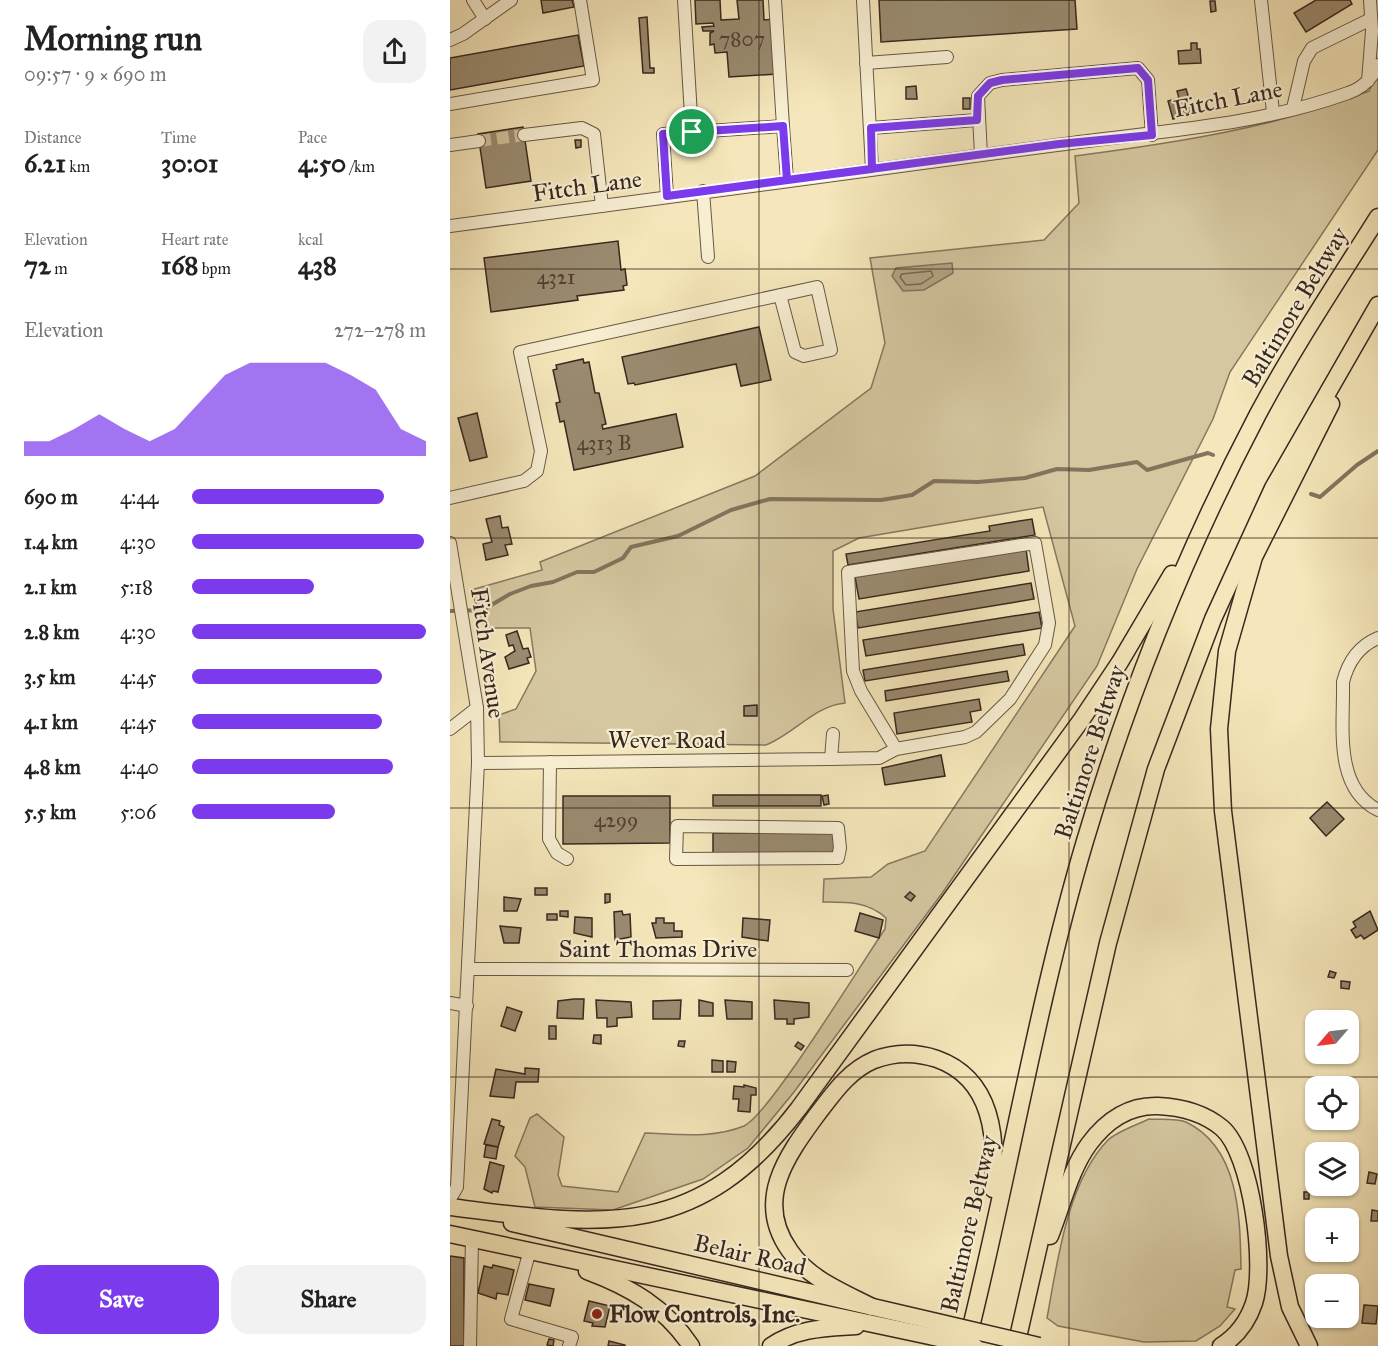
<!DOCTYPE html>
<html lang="en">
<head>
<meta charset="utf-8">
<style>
  :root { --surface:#fff; --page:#f2f2f2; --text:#222; --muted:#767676; --accent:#7c3aed }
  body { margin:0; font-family:"IM FELL Great Primer",serif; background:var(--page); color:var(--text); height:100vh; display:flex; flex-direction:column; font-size:22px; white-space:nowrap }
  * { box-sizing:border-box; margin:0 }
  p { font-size:20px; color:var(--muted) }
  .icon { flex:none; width:33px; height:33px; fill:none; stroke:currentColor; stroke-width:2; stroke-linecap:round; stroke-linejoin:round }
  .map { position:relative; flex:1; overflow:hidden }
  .drawer { display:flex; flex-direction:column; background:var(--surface); width:450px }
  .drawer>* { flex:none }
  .needle { width:39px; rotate:242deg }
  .controls { position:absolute; left:855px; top:1010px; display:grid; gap:12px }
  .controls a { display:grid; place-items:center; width:54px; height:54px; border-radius:12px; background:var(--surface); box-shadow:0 2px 4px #0004; font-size:30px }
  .pin { position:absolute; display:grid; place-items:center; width:51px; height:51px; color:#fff; margin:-26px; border:3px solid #fff; border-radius:50%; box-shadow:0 2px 6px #0007 }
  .round { display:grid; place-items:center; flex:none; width:63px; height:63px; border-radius:18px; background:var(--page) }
  .overview { display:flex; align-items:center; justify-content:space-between; height:102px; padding:0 24px }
  h1 { font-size:33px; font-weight:700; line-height:45px }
  .figures { display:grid; grid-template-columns:repeat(3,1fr); gap:9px; height:102px; padding:6px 24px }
  .figures div { display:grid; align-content:center }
  .figures b { font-size:26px; font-weight:700 }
  .figures small { font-size:16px; font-weight:400 }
  .figures p { font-size:16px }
  .chart { height:168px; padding:12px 24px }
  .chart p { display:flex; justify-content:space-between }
  .chart svg { width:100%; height:108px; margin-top:6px; fill:var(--accent); opacity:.7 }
  .action { display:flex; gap:12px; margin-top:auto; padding:12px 24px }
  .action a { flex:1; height:69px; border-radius:18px; background:var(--accent); color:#fff; font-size:24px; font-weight:700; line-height:69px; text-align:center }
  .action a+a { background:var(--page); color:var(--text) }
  ul { padding:0 24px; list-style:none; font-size:20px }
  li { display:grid; grid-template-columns:96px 72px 1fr; align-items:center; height:45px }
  li i { height:15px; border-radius:8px; background:var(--accent) }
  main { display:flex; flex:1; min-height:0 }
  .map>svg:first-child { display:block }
</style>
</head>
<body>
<main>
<section class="drawer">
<div class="overview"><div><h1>Morning run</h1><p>09:57 · 9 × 690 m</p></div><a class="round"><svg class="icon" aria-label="share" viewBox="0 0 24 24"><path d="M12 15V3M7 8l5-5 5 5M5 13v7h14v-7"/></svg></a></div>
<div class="figures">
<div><p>Distance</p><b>6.21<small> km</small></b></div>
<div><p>Time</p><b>30:01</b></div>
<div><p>Pace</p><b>4:50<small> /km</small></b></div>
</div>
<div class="figures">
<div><p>Elevation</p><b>72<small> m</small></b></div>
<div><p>Heart rate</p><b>168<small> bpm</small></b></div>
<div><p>kcal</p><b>438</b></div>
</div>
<div class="chart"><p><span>Elevation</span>272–278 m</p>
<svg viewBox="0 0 160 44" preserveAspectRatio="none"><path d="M0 44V38L10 38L20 33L30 27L40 33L50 38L60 33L70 22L80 11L90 6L100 6L110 6L120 6L130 11L140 17L150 33L160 38V44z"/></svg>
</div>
<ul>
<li><b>690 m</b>4:44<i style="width:82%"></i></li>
<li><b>1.4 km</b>4:30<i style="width:99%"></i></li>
<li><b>2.1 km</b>5:18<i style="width:52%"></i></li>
<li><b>2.8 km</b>4:30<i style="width:100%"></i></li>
<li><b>3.5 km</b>4:45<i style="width:81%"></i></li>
<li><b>4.1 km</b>4:45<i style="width:81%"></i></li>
<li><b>4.8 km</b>4:40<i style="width:86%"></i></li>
<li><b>5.5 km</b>5:06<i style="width:61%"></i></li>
</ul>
<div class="action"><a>Save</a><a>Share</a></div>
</section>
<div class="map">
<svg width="928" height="1346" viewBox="0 0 928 1346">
  <rect width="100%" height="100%" fill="#f5e7bb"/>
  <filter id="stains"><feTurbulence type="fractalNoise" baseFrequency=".00333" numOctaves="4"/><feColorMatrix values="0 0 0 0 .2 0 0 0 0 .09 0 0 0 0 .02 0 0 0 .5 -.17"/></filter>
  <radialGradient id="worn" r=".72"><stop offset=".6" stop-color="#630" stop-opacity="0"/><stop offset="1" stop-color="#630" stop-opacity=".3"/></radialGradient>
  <g fill="#d5c7a0" stroke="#867860" stroke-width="1.5">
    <path d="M 928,73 L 928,150 L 780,372 L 763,419 L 687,569 L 647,666 L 493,892 L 344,1092 L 298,1148 L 253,1179 L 163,1210 L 85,1207 L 75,1167 L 65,1156 L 80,1118 L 87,1114 L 114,1137 L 108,1175 L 112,1186 L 168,1192 L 195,1133 C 228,1134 262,1139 294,1126 C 319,1115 413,961 435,929 L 436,918 C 418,901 396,902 373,902 L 374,879 L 421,877 L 438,864 L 475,851 L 625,626 L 593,507 L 409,538 L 383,551 L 383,609 L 395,703 C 364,706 344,734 316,745 L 50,742 L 49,715 L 66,709 L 86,671 L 80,628 L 35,628 L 21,590 L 92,570 L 90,562 L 305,476 L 421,388 L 435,343 L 420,258 L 594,240 L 629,203 L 625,156 C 724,143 825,128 919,91 Z"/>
    <path d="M 699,1119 C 710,1120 726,1118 736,1122 C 790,1148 790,1218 791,1269 L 785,1270 L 777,1307 L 785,1309 L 770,1326 L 746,1341 L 694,1342 L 608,1326 L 597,1318 C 607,1264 617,1182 658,1140 C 668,1131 687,1125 699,1119 Z"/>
  </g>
  <path fill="#b5a686" stroke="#83745d" stroke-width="1.5" d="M 502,263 L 503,273 L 474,290 L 453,291 L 442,276 L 446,268 Z"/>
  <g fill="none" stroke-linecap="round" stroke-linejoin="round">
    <path stroke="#766752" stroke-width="1.5" d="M 481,271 L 483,276 L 471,284 L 456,285 L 450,277 L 452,274 Z"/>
    <g stroke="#83745d" stroke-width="4">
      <path d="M 861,494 L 870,497 L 907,465 L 928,451"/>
      <path d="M 0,611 L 33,610 L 60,594 L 81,586 L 103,582 L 127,572 L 144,572 L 173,558 L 181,547 L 228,536 L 281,510 L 320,499 L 431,500 L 462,495 L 484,481 L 528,482 L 575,478 L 607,469 L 639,470 L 687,462 L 697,470 L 758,453 L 763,455"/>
    </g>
  </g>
  <g fill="#9a8b70" stroke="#38281f" stroke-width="1.5">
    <path d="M 91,0 L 122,0 L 124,7 L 93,13 Z"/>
    <path d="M 245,0 L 270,0 L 271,20 L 289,19 L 287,0 L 313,0 L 314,20 L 324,19 L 327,74 L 279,77 L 277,52 L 265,53 L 264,44 L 260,45 L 260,33 L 264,31 L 253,31 L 252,27 L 264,26 L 263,23 L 246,24 Z"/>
    <path d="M 429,0 L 625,0 L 627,29 L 431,42 Z"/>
    <path d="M 866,0 L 900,0 L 902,4 L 856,32 L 844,13 Z"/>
    <path d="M 760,1 L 765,1 L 766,11 L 761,12 Z"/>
    <path d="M 197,17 L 200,68 L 204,68 L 204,73 L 193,73 L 189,18 Z"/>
    <path d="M 128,35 L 134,66 L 0,90 L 0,58 Z"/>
    <path d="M 741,43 L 747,43 L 747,49 L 750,49 L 751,63 L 729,64 L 728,51 L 741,50 Z"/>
    <path d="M 466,86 L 467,99 L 456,99 L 456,87 Z"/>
    <path d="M 736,89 L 744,113 L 723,119 L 718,101 L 729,98 L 727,91 Z"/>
    <rect x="513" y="98" width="7" height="11"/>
    <path d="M 73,127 L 81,181 L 36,188 L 28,134 Z"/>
    <path d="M 125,140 L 131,140 L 131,147 L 126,148 Z"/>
    <path d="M 168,241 L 171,270 L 175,269 L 177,285 L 173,286 L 174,290 L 127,296 L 128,300 L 41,312 L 34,258 Z"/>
    <path d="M 309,327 L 321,380 L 291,386 L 286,364 L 185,385 L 184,383 L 178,384 L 172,357 Z"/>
    <path d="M 133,359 L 134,363 L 139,362 L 145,393 L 149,393 L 156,424 L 152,425 L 153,429 L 226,414 L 233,447 L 124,470 L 114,421 L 110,422 L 106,403 L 110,402 L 103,370 L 107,369 L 106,365 Z"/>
    <path d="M 27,413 L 37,457 L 20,461 L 8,418 Z"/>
    <path d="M 50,516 L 52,528 L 58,527 L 62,544 L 55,545 L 58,555 L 36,560 L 33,544 L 42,542 L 36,519 Z"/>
    <path d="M 582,519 L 585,535 L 398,565 L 396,554 L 540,531 L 539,526 Z"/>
    <path d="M 576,549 L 579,571 L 409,599 L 405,577 Z"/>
    <path d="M 581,583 L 584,599 L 408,628 L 405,612 Z"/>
    <path d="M 589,612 L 592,628 L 416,656 L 413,640 Z"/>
    <path d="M 67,631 L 73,649 L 78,648 L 81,657 L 77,658 L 79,663 L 59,669 L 55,657 L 65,651 L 63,645 L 59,646 L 56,635 Z"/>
    <path d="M 573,644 L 575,655 L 415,681 L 413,670 Z"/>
    <path d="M 557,671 L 559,681 L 436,701 L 435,691 Z"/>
    <path d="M 529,699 L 531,710 L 520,712 L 522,722 L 447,734 L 444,713 Z"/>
    <path d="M 307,705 L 307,716 L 294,716 L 294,706 Z"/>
    <path d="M 491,755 L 495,776 L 435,785 L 432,768 Z"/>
    <rect x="263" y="795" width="108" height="11"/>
    <path d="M 378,795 L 379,804 L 374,805 L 372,796 Z"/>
    <path d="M 113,796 L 220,796 L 220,843 L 113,844 Z"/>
    <path d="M 877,802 L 894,819 L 876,836 L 860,818 Z"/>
    <path d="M 263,833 L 385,833 L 385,853 L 263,854 Z"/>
    <rect x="85" y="888" width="12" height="7"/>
    <path d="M 460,892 L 465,896 L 461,901 L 455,897 Z"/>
    <path d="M 155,894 L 160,894 L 160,902 L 155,903 Z"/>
    <path d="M 54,897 L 71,899 L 67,911 L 54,911 Z"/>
    <path d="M 110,911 L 118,911 L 118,917 L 110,916 Z"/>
    <path d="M 172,911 L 173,915 L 180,914 L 181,937 L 165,940 L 164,912 Z"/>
    <path d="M 920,911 L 928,930 L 914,939 L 911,935 L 906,938 L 901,930 L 906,927 L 903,922 Z"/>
    <path d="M 410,913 L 433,920 L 429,938 L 405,931 Z"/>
    <rect x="97" y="914" width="10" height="6"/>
    <path d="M 125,917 L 142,918 L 142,937 L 124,933 Z"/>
    <path d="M 206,918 L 214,918 L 214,923 L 224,923 L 224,931 L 232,931 L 232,937 L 206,938 L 202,923 L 206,923 Z"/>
    <path d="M 293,918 L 320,920 L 318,941 L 292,937 Z"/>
    <path d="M 50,926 L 71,928 L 69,943 L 54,943 Z"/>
    <path d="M 880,971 L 886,973 L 884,978 L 878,977 Z"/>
    <path d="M 891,981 L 900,982 L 899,989 L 891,988 Z"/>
    <path d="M 124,999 L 134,999 L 133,1019 L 107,1018 L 108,1001 Z"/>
    <path d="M 146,1000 L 181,1002 L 182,1017 L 167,1018 L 167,1026 L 157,1027 L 157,1018 L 147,1018 Z"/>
    <path d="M 231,1000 L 230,1019 L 203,1019 L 203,1001 Z"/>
    <path d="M 249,1000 L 263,1003 L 263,1016 L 249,1016 Z"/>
    <path d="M 275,1000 L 302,1002 L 302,1019 L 277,1019 Z"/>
    <path d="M 324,1000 L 359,1003 L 359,1017 L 344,1019 L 344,1024 L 337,1024 L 337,1019 L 325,1019 Z"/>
    <path d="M 57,1007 L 72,1012 L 65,1031 L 51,1026 Z"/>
    <rect x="99" y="1026" width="7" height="13"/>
    <path d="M 144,1035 L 151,1035 L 151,1044 L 143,1043 Z"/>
    <path d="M 229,1041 L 235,1041 L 234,1047 L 228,1046 Z"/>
    <path d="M 348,1042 L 354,1046 L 351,1050 L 345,1046 Z"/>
    <path d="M 262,1060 L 273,1061 L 273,1072 L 262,1072 Z"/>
    <path d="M 277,1061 L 286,1062 L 285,1072 L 277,1072 Z"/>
    <path d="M 75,1068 L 89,1069 L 88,1082 L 66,1082 L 64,1098 L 40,1096 L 46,1069 L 75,1074 Z"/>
    <path d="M 294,1085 L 306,1088 L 306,1095 L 301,1095 L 300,1112 L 288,1111 L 289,1099 L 283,1099 L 284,1086 L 294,1087 Z"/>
    <path d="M 42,1119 L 50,1121 L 49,1125 L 54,1127 L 48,1147 L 34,1144 Z"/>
    <path d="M 36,1145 L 48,1147 L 46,1159 L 34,1157 Z"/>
    <path d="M 40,1162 L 54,1166 L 48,1192 L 43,1191 L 42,1193 L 34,1189 Z"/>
    <path d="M 919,1172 L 927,1174 L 925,1184 L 917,1183 Z"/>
    <rect x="854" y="1192" width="5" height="7"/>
    <path d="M 922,1210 L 928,1211 L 928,1221 L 921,1221 Z"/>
    <path d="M 0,1256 L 14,1258 L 14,1346 L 0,1346 Z"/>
    <path d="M 43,1265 L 64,1270 L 58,1295 L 47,1293 L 46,1299 L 28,1293 L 34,1266 L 42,1268 Z"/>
    <path d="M 79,1284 L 104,1289 L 100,1306 L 75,1300 Z"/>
    <path d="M 139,1301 L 160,1306 L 155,1327 L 142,1326 L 143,1323 L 134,1321 Z"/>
    <path d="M 914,1305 L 928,1306 L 926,1324 L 912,1323 Z"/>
    <path d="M 99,1339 L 104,1340 L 103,1346 L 97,1345 Z"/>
    <path d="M 159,1341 L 175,1345 L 175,1346 L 158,1346 Z"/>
  </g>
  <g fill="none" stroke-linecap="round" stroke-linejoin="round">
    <path stroke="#cfc19c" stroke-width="12" stroke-dasharray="12 6" stroke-linecap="butt" d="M 29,141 L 74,135"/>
    <g stroke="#675846" stroke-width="14">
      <g id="minor">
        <path d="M 23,0 L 35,19"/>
        <path d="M 234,0 L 242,132"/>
        <path d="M 325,0 L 333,126"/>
        <path d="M 413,0 L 422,169"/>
        <path d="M 811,0 L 823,112"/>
        <path d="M 0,40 L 13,34 L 61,0"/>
        <path d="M 416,63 L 497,57"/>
        <path d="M 918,81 L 922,31 L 920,0"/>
        <path d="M 0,104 L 143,80 L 130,0"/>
        <path d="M 843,108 L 854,61 L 862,48 L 921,19"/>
        <path d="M 421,128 L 527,120"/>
        <path d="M 74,135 L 132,128 L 144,134 L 152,206"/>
        <path d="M 0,145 L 29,141"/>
        <path d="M 531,155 L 528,96 L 540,83 L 552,80 L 688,68 L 698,80 L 702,135"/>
        <path d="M 253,191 L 258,257"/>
        <path d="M 217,196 L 213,134 L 333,126 L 337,180"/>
        <path d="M 0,226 C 202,199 405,173 607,145 C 704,131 804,127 898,93 C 913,88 922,79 928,65"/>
        <path d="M 0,498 L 74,481 L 87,471 L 91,451 L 70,352 L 367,287 L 381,350 L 354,356 L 345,352 L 330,295"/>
        <path d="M 0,543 L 27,708 L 28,763 L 7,1187 L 0,1199"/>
        <path d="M 928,638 C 909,646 898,662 893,682 C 894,725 883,787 928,810"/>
        <path d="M 0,729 L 27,708"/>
        <path d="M 381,759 L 429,758 L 446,749 L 515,737 L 526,732 L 560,699 L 595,645 L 599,623 L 585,543 L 398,572 L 403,671 L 411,691 L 446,749"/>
        <path d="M 100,762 L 99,839 L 107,853 L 117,859"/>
        <path d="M 28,763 L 381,759 L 383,734"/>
        <path d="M 227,826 L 388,828 L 390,848 L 388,858 L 226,859 Z"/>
        <path d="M 18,969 L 397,970"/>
        <path d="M 0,1003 L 17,1006"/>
        <path d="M 80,1250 L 61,1319 L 122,1337 L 119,1346"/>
        <path d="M 20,1346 L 22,1238"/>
      </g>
    </g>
    <g stroke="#38281f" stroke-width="19">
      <g id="highway">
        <path d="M 0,1207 C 151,1226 246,1243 349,1108 L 632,719 L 670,662 L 722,574"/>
        <path d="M 62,1223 L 487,1322"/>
        <path d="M 0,1234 L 484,1337"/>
        <path d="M 600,1236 C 612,1206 620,1170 639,1144 C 656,1121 679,1105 708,1106 C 731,1107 754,1113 772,1128 C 802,1154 816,1267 804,1303 C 798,1321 787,1336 771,1346"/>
        <path d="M 137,1271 C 180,1287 215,1307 241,1346"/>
        <path d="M 422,1307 C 393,1292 359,1279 340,1251 C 304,1201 336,1157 366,1116 C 383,1094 398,1071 424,1060 C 445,1052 466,1052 487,1059 C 543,1079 547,1138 543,1189"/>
        <path d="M 517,1343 C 559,1177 586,1006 635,841 C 679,693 736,551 808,414 C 844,347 887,282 928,217"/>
        <path d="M 321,1346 C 347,1328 375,1328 406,1326"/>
        <path d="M 566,1346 L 658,943 L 706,769 L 763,619 L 823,488 L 928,305"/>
        <path d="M 859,1346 L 840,1307 L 829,1256 L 773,811 L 769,729 L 777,651 L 804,557 L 881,404"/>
      </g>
    </g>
    <use href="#minor" stroke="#f8efd3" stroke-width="12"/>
    <use href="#highway" stroke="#f5e7bb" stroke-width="16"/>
    <g stroke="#38281f" stroke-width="19" stroke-linecap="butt">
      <g id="highway-bridge">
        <path d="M 487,1322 L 589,1346"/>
        <path d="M 484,1337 L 524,1346"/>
      </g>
    </g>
    <use href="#highway-bridge" stroke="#f5e7bb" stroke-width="16"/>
  </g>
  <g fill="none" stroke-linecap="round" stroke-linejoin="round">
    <g stroke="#fff" stroke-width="12">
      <path id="route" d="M 242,132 L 213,134 L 217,196 L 609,144 L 702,135 L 698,80 L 688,68 L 552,80 L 540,83 L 528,96 L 527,120 L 421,128 L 422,169 L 337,180 L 333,126 L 242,132"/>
    </g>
    <use href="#route" stroke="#7c3aed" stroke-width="8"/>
  </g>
  <path fill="none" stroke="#38281f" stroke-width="1.5" stroke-opacity="0.55" d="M 309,0 L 309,1346M 619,0 L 619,1346M 0,269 L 928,269M 0,538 L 928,538M 0,808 L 928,808M 0,1077 L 928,1077"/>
  <circle fill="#8f2418" stroke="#f8efd3" stroke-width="2" cx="147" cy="1314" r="6"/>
  <g text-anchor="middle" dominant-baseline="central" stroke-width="4.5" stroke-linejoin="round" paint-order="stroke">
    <g font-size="21" fill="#504133">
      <text x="292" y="39">7807</text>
      <text x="106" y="277">4321</text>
      <text x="154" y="443">4313 B</text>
      <text x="166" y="820">4299</text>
    </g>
    <g font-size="24" fill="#38281f" stroke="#f8efd3">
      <text transform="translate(778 99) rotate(-11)">Fitch Lane</text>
      <text transform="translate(137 186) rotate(-8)">Fitch Lane</text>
      <text transform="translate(845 307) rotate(-59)">Baltimore Beltway</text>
      <text transform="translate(38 653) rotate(82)">Fitch Avenue</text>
      <text x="217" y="740">Wever Road</text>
      <text transform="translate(640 752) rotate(-72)">Baltimore Beltway</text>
      <text x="208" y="949">Saint Thomas Drive</text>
      <text transform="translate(519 1224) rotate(-77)">Baltimore Beltway</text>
      <text transform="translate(300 1255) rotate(13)">Belair Road</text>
    </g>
    <g font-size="24" font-weight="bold" fill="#38281f" stroke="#f8efd3" text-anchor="start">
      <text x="159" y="1314">Flow Controls, Inc.</text>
    </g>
  </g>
  <rect width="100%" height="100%" filter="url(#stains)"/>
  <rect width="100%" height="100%" fill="url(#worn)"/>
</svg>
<div class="controls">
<a><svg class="needle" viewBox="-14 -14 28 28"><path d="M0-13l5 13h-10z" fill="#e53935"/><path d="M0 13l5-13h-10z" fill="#767676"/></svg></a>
<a><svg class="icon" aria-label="locate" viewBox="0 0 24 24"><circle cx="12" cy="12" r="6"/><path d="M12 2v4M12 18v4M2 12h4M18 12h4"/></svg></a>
<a><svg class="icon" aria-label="layers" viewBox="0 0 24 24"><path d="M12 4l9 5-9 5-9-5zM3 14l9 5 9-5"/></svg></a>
<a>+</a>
<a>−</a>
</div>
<div class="pin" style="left:242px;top:132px;background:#1e9e55"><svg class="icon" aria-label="arrive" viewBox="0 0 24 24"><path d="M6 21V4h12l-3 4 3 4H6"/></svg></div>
</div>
</main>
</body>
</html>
